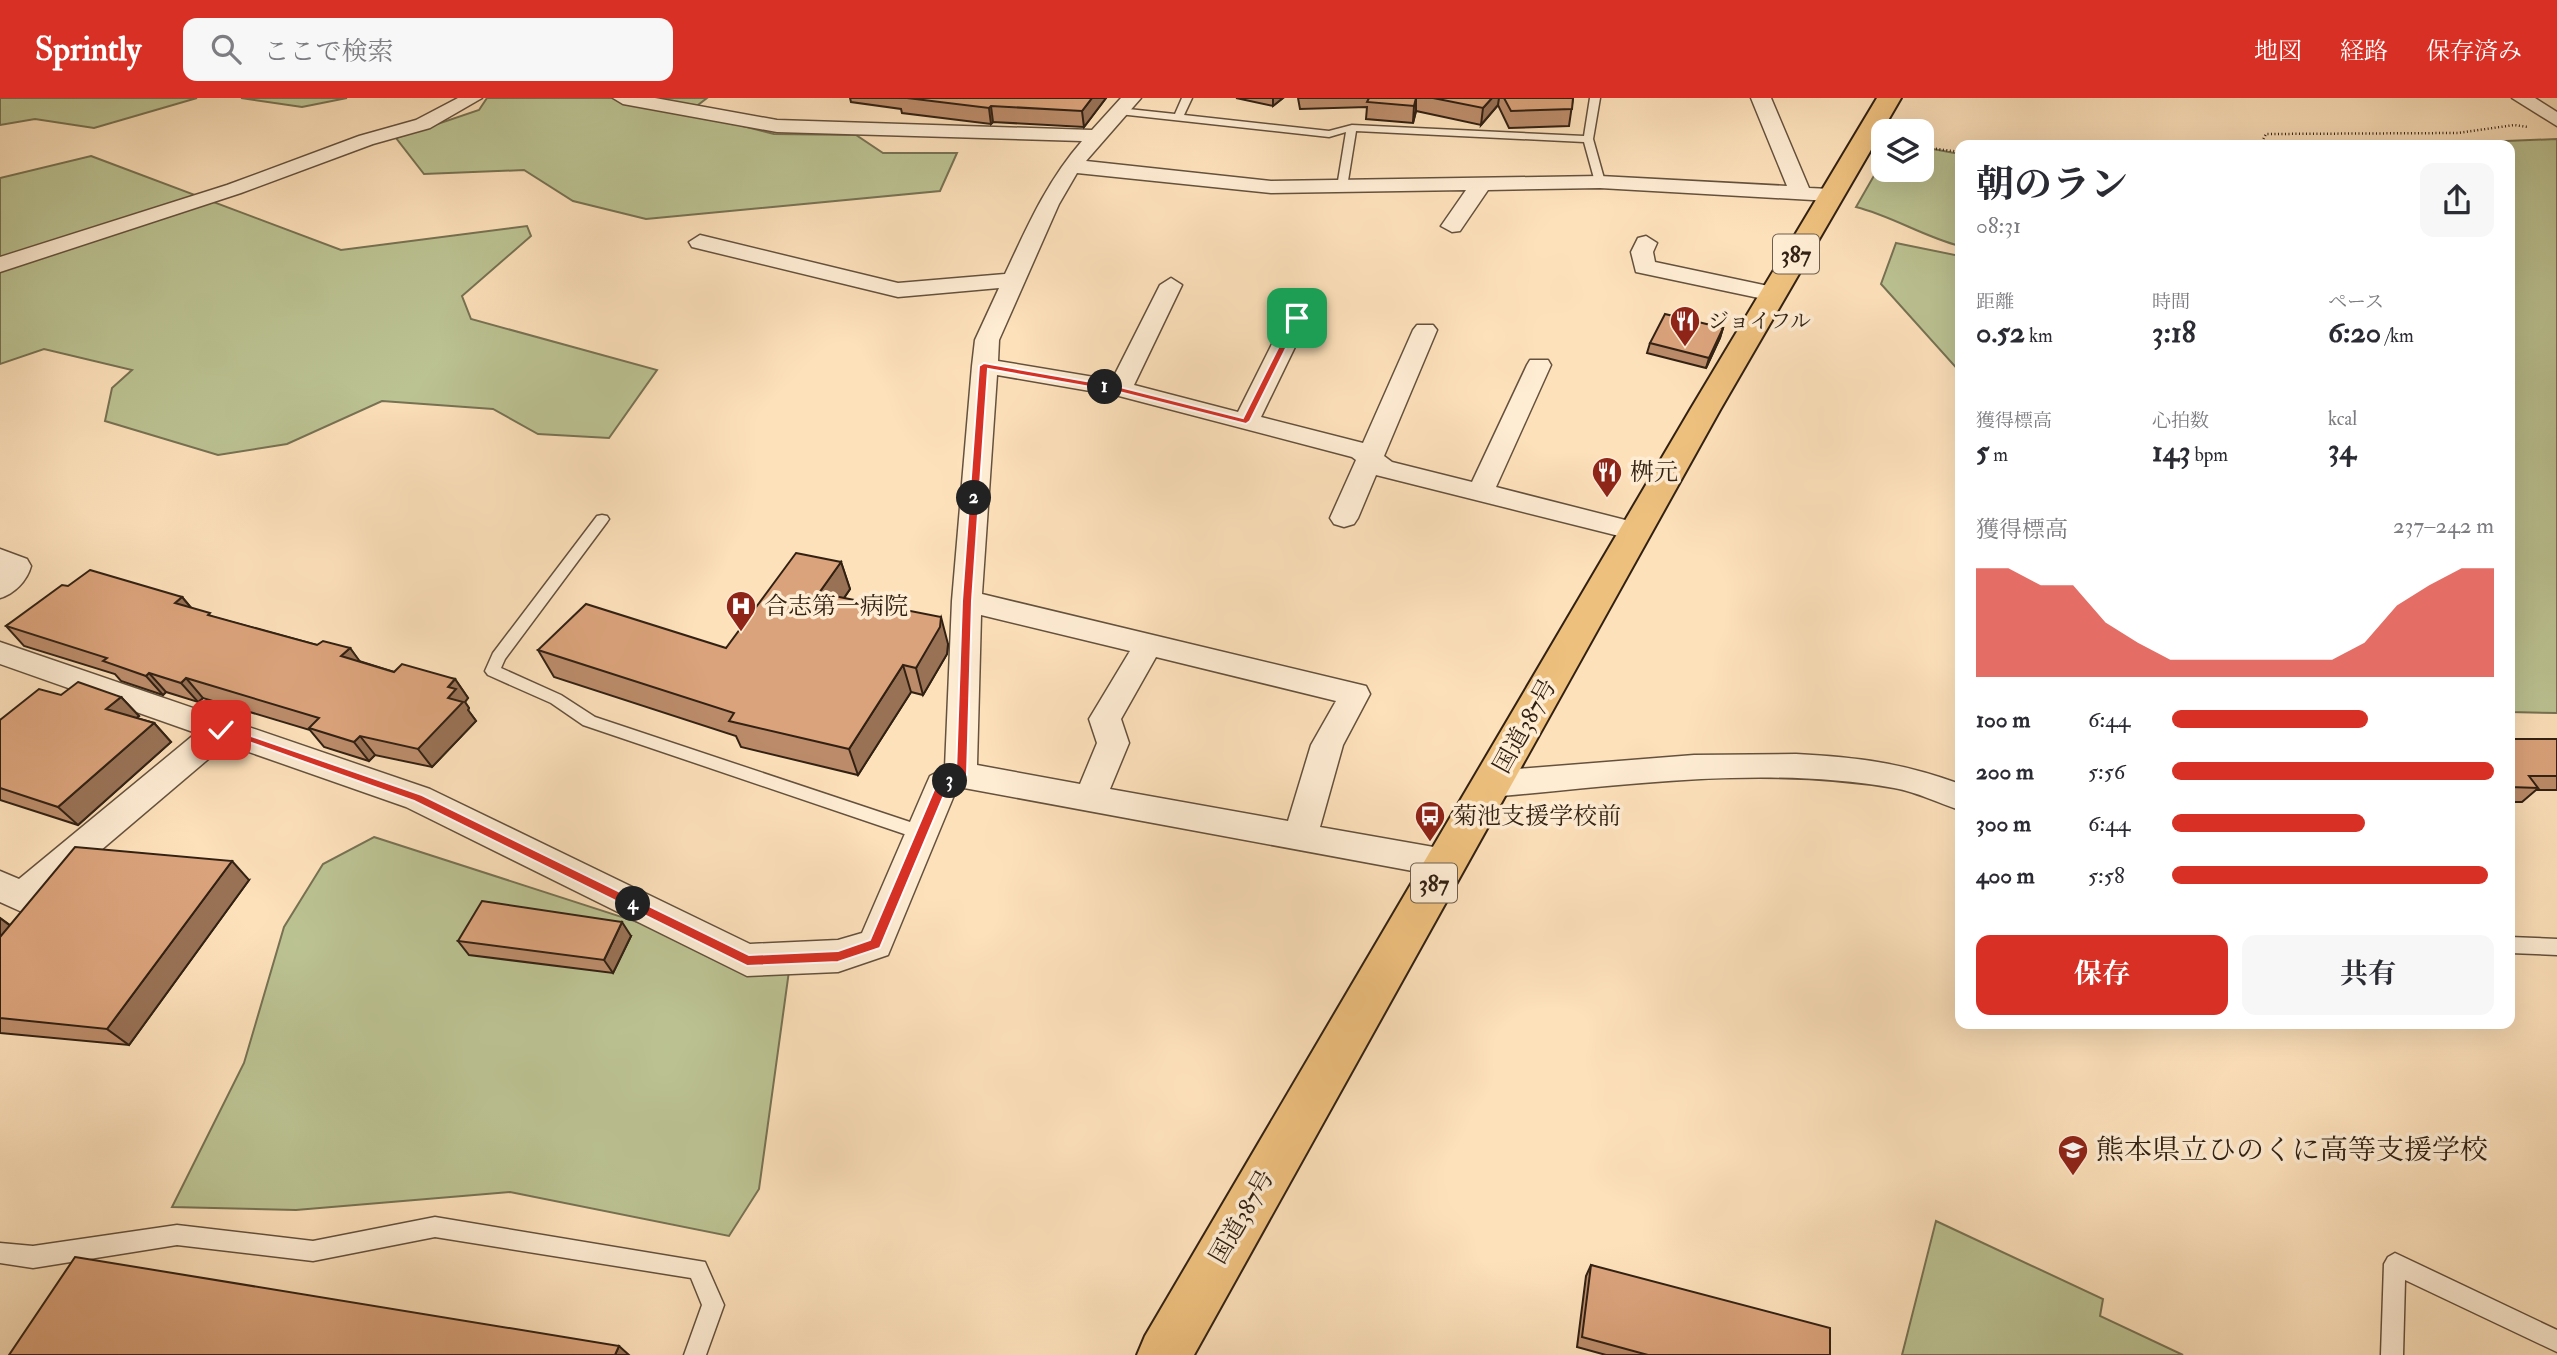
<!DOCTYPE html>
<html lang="ja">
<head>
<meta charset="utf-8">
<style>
  :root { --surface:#fff; --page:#f7f7f7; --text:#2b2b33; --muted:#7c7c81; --accent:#d93025 }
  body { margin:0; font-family:"IM FELL Double Pica","Noto Serif JP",serif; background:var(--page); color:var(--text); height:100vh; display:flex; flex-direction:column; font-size:26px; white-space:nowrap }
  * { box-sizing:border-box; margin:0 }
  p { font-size:23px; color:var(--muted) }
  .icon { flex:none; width:38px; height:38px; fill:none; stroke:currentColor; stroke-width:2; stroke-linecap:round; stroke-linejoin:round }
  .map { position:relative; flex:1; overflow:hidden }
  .side { position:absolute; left:1955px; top:42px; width:560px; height:889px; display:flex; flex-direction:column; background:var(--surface); border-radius:14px; box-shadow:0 7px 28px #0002 }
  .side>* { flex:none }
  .tools { position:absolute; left:1871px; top:21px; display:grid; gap:14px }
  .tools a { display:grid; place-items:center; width:63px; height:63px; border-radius:14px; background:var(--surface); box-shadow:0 7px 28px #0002; font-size:35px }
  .pin { position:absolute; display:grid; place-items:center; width:60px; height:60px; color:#fff; margin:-30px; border-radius:14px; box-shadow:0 4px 10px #0006 }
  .km { position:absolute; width:35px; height:35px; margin:-18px; border-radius:50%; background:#222; color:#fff; font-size:19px; line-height:35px; text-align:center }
  .round { display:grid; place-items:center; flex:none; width:74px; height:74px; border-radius:14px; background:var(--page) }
  .headline { display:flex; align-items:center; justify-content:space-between; height:119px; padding:0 21px }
  h1 { font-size:38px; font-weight:700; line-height:52px }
  .metrics { display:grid; grid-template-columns:repeat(3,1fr); gap:10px; height:119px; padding:7px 21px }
  .metrics div { display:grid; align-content:center }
  .metrics b { font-size:30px; font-weight:700 }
  .metrics small { font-size:19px; font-weight:400 }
  .metrics p { font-size:19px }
  .chart { height:196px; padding:14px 21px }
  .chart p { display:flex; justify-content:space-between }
  .chart svg { width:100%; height:126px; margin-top:7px; fill:var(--accent); opacity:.7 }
  .action { display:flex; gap:14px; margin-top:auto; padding:14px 21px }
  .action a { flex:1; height:80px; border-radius:14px; background:var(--accent); color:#fff; font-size:28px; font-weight:700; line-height:80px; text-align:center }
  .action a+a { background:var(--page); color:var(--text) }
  ul { padding:0 21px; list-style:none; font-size:23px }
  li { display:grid; grid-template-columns:112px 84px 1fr; align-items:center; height:52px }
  li i { height:18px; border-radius:9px; background:var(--accent) }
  header { display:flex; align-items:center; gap:42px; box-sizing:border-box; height:98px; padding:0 35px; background:var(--accent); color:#fff }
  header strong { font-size:33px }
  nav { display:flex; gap:38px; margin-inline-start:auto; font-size:24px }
  .search { width:490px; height:63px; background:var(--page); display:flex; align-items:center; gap:18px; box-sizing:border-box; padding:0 24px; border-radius:14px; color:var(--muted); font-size:26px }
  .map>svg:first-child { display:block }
</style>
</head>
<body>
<header>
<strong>Sprintly</strong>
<div class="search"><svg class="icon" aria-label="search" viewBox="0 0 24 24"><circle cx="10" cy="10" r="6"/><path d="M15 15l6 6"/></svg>ここで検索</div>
<nav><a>地図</a><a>経路</a><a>保存済み</a></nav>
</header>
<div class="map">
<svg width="2557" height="1257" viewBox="0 0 2557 1257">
  <rect width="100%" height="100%" fill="#fde1bb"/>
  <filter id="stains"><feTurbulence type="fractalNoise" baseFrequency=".00286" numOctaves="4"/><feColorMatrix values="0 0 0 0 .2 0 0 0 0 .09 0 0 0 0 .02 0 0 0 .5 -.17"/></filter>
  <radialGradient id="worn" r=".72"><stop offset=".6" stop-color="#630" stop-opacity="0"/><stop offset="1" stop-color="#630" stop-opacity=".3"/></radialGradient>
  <g fill="#bcc393" stroke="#777253" stroke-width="2">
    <path d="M 0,0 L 197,0 L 94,30 L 35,21 L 0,27 Z"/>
    <path d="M 241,0 L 347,0 L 302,9 Z"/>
    <path d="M 487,0 L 707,0 L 689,14 L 774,36 L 856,37 L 883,55 L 957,55 L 940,93 L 646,121 L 573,103 L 524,72 L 424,76 L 396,40 L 479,12 Z"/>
    <path d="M 2557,41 L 2557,615 L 2510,614 L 2510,47 L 2409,47 Z"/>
    <path d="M 1922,49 L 1960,56 L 1960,148 C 1924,139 1892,118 1856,109 L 1883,62 L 1883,72 L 1922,72 Z"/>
    <path d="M 91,58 L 341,152 L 527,128 L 531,138 L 462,198 L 471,221 L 657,272 L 609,340 L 538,336 L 493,311 L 382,303 L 287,346 L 218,357 L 105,323 L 112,290 L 132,272 L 44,251 L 0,266 L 0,80 Z"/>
    <path d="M 1896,145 L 1960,158 L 1960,274 L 1881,186 Z"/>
    <path d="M 374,739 L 789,873 L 759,1091 L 729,1138 L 510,1094 L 296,1112 L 172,1109 L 244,965 L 284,829 L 323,766 Z"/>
    <path d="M 1936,1123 L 2103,1201 L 2100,1218 L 2183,1257 L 1902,1257 Z"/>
  </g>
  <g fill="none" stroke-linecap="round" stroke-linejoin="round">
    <g stroke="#65513d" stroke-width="3">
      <g id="service">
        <path d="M 1182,0 L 1192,0 L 1184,17 L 1329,33 L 1352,27 L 1584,38 L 1590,0 L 1600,0 L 1593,41 L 1605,84 L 1600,87 L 1595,84 L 1584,44 L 1356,33 L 1347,89 L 1342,92 L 1337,89 L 1346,34 L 1329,39 L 1119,16 L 1114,13 L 1119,10 L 1175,16 Z"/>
        <path d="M 602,417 L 607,418 L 609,421 L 607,424 L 505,561 L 501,570 L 561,597 L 595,619 L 928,730 L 930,735 L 928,740 L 922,742 L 583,627 L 551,605 L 488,577 L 485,573 L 493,555 L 597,418 Z"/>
        <path d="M 2510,839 L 2557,841 L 2557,857 L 2510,855 Z"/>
        <path d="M 435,1119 L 705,1164 L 724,1207 L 706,1257 L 684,1257 L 702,1207 L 691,1180 L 435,1139 L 313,1163 L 177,1147 L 33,1170 L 0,1165 L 0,1145 L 33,1148 L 177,1127 L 313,1143 Z"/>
        <path d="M 2395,1155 L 2557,1232 L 2557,1254 L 2405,1182 L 2403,1257 L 2381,1257 L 2384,1166 L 2388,1159 Z"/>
      </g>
    </g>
    <g stroke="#65513d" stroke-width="3">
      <g id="minor">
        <path d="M 458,0 L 482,0 L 430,30 L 373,46 L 241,95 L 0,174 L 0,159 L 227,87 L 359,38 L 416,22 Z"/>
        <path d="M 613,0 L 655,0 L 777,22 L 1092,32 L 1121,0 L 1141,0 L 1086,63 L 1271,83 L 1600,78 L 1787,88 L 1751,0 L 1771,0 L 1809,90 L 1830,91 L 1840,97 L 1830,103 L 1600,90 L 1488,92 L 1460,133 L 1452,134 L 1441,128 L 1466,92 L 1271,95 L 1077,75 L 1059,106 L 999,242 L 998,263 L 1112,282 L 1160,187 L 1171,180 L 1182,187 L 1134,287 L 1238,314 L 1285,220 L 1289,215 L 1305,215 L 1309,220 L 1261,319 L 1363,345 L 1413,232 L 1417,227 L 1433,227 L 1437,232 L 1384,358 L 1392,364 L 1472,384 L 1527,267 L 1530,262 L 1548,262 L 1551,267 L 1496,389 L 1645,427 L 1649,433 L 1645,439 L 1635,442 L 1376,377 L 1358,420 L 1354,426 L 1344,429 L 1334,426 L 1330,420 L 1356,362 L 1352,359 L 1119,298 L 997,277 L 982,496 L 1366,588 L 1370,596 L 1343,647 L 1320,729 L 1445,751 L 1457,755 L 1462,765 L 1457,775 L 1445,779 L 964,690 L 955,695 L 888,857 L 838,874 L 747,878 L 406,709 L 226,646 L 34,809 L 22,814 L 0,804 L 0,773 L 19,781 L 196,635 L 0,566 L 0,544 L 430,691 L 750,846 L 838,842 L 862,835 L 926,687 L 930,678 L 945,670 L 952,503 L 972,268 L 975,242 L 999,190 L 898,199 L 692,149 L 689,144 L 700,137 L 898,185 L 1005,176 C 1027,129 1047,83 1082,43 L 777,34 L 623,6 ZM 981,517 L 1130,553 L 1089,621 L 1097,645 L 1080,686 L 977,667 ZM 1156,559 L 1336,603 L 1311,647 L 1288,723 L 1110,691 L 1129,645 L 1121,621 Z"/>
        <path d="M 2512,0 L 2535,0 L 2557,14 L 2557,28 Z"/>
        <path d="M 1646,138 L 1657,145 L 1653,154 L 1655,164 L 1773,189 L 1784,196 L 1773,203 L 1636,174 L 1631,154 L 1638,140 Z"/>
        <path d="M 0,451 L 27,461 L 31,468 C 27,483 14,496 0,500 Z"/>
        <path d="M 1796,656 C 1856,659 1903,665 1960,686 L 1960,712 C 1938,705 1917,694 1894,690 C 1762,667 1625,687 1493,699 L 1481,695 L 1477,686 L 1481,677 L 1493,673 L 1694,657 Z"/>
      </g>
    </g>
    <g stroke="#322113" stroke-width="4">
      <path id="trunk" d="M 1877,0 L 1901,0 L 1720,312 L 1194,1257 L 1137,1257 L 1145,1238 L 1690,312 Z"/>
    </g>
    <g stroke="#322113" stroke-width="2.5" stroke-dasharray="1 2.5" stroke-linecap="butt">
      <path d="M 2260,47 L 2266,36 L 2458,35 L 2514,27 L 2528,29"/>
      <path d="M 1922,49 L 1960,54"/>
    </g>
    <use href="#service" fill="#feecd3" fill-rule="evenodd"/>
    <use href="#minor" fill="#feecd3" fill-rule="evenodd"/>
    <use href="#trunk" fill="#eec07e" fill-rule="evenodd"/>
  </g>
  <g fill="#bc8c6a" stroke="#322113" stroke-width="2">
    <path d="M 850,0 L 1106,0 L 1084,29 L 993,24 L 991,26 L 902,15 L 901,11 L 851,4 Z"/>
    <path d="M 1236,0 L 1283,0 L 1273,8 Z"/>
    <path d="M 1298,0 L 1573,0 L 1569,28 L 1509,30 L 1498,7 L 1481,27 L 1416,13 L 1413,25 L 1366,21 L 1367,9 L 1300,11 Z"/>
    <path d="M 1723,230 L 1720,240 L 1706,270 L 1647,255 L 1650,245 Z"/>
    <path d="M 841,464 L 850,491 L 844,500 L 948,546 L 947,556 L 923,597 L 911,594 L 858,677 L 741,649 L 736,638 L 554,579 L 538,552 L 726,550 Z"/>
    <path d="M 68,488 L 182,499 L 191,510 L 213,519 L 317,547 L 350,550 L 359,563 L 394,574 L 455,581 L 468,600 L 465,604 L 469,610 L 468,612 L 476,623 L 432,669 L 375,657 L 369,663 L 324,649 L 310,632 L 203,600 L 198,604 L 166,594 L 163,597 L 121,583 L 115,576 L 24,548 L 6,528 Z"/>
    <path d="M 61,597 L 121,599 L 139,618 L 136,620 L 154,625 L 171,644 L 78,727 L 0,702 L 0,622 Z"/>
    <path d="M 2510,641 L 2557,641 L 2557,692 L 2536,692 L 2522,704 L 2510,704 Z"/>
    <path d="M 249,782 L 129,947 L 0,935 L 0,820 L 10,827 Z"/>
    <path d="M 631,838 L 613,875 L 469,857 L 458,843 Z"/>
    <path d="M 1591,1167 L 1830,1257 L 1606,1257 L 1577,1249 L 1586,1178 Z"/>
  </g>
  <g fill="#997256" stroke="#322113" stroke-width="2">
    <path d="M 1092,0 L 1106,0 L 1084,29 L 1082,13 Z"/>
    <path d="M 1273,0 L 1283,0 L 1273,8 Z"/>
    <path d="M 1416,0 L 1416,13 L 1413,25 L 1414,8 Z"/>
    <path d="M 1492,0 L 1499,0 L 1498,7 L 1481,27 L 1483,10 Z"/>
    <path d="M 991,8 L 993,24 L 991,26 L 989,10 Z"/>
    <path d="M 1723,230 L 1720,240 L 1706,270 L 1709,260 Z"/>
    <path d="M 841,464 L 850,491 L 829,522 L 819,495 Z"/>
    <path d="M 182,499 L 198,518 L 175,505 Z"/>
    <path d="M 941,519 L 948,546 L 947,556 L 923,597 L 916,570 Z"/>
    <path d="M 350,550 L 364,569 L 341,558 Z"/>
    <path d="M 903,567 L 911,594 L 858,677 L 849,651 Z"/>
    <path d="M 149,575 L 166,594 L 163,597 L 146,578 Z"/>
    <path d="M 186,580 L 203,600 L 198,604 L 181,585 Z"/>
    <path d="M 455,581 L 468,600 L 465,604 L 469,610 L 468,612 L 476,623 L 432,669 L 418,651 L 448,600 L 448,589 Z"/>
    <path d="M 121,599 L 139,618 L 124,630 L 106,611 Z"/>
    <path d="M 154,625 L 171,644 L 78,727 L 58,709 Z"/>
    <path d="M 360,638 L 375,657 L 369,663 L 354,644 Z"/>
    <path d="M 232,763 L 249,782 L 129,947 L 107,931 Z"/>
    <path d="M 0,820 L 21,836 L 0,852 Z"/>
    <path d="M 622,824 L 631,838 L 613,875 L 604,862 Z"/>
    <path d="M 619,1248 L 629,1257 L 615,1257 Z"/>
  </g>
  <g fill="#dba37b" stroke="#322113" stroke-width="2">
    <path d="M 907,0 L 1092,0 L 1082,13 L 991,8 L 989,10 Z"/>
    <path d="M 1369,0 L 1416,0 L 1414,8 L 1367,4 Z"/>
    <path d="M 1433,0 L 1492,0 L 1483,10 Z"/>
    <path d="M 1504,0 L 1573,0 L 1572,11 L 1511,13 Z"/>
    <path d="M 1665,216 L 1723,230 L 1709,260 L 1650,245 Z"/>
    <path d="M 796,455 L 841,464 L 819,495 L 941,519 L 940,529 L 916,570 L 903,567 L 849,651 L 729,623 L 734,615 L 538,552 L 586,506 L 726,550 Z"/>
    <path d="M 90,472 L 182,499 L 175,505 L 210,515 L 208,517 L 317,547 L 323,543 L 350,550 L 341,558 L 394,574 L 402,566 L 455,581 L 448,589 L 456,591 L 448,600 L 463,604 L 418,651 L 360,638 L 354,644 L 309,630 L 319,620 L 186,580 L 181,585 L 149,575 L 146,578 L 103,563 L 107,560 L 6,528 L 62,487 L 68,488 Z"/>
    <path d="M 78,584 L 121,599 L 106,611 L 154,625 L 58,709 L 0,690 L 0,622 L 39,591 L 61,597 Z"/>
    <path d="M 2510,641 L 2557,641 L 2557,678 L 2529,678 L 2538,690 L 2510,689 Z"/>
    <path d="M 75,749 L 232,763 L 107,931 L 0,920 L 0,839 Z"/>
    <path d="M 482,803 L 622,824 L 604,862 L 458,843 Z"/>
    <path d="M 75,1159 L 619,1248 L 615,1257 L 9,1257 Z"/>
    <path d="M 1591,1167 L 1830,1230 L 1830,1257 L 1648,1257 L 1582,1239 Z"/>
  </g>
  <path fill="#d93025" stroke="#fff" stroke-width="2" d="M 1297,217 L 1301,220 L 1250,323 L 1246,326 L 1119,294 L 988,271 L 972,503 L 967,677 L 947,690 L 880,850 L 838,864 L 747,868 L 414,703 L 215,632 L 225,629 L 422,697 L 749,857 L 838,853 L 870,842 L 936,687 L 956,674 L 962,503 L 979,268 L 984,265 L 1120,289 L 1243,320 L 1293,220 Z"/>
  <defs>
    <g id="restaurant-pin" transform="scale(1.575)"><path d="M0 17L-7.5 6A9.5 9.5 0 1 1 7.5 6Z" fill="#8f2418" stroke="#feecd3"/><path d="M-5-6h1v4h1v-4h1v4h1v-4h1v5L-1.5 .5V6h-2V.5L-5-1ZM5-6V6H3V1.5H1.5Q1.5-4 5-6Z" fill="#fff"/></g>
    <g id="hospital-pin" transform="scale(1.575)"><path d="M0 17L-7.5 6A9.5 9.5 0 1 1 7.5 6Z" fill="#8f2418" stroke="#feecd3"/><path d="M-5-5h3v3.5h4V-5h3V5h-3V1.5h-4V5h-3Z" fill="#fff"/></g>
    <g id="bus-pin" transform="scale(1.575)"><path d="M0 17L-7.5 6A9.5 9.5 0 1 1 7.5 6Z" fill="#8f2418" stroke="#feecd3"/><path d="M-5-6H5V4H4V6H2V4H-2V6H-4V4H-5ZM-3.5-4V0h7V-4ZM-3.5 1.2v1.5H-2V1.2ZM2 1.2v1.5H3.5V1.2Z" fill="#fff"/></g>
    <g id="school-pin" transform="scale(1.575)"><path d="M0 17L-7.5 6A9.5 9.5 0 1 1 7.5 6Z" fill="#8f2418" stroke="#feecd3"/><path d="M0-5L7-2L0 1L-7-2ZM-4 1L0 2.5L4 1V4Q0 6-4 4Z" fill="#fff"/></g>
  </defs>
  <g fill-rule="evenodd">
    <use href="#restaurant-pin" x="1685" y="223"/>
    <use href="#restaurant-pin" x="1607" y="374"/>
    <use href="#hospital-pin" x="741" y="508"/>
    <use href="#bus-pin" x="1430" y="718"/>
    <use href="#school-pin" x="2073" y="1052"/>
  </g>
  <g text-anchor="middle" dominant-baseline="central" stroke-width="7" stroke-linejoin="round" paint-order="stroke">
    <g font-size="21" fill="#322113" stroke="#feecd3" text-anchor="start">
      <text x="1708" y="223">ジョイフル</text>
    </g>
    <g fill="#feecd3" stroke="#6f5e4d" stroke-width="2">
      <rect x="1773" y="136.5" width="46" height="39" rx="5"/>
      <rect x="1411" y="765.5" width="46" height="39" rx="5"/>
    </g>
    <g font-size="23" font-weight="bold" fill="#322113">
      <text x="1796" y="156">387</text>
      <text x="1434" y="785">387</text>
    </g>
    <g font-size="24" fill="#322113" stroke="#feecd3" text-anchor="start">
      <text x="1630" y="374">桝元</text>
      <text x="764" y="508">合志第一病院</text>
      <text x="1453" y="718">菊池支援学校前</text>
    </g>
    <g font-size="24" fill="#322113" stroke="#feecd3">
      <text transform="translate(1525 628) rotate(-61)">国道387号</text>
      <text transform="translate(1242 1119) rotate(-60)">国道387号</text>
    </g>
    <g font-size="28" fill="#322113" stroke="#feecd3" text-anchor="start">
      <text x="2096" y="1052">熊本県立ひのくに高等支援学校</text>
    </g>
  </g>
  <rect width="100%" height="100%" filter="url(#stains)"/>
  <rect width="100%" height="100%" fill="url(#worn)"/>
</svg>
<div class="tools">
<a><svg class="icon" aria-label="layers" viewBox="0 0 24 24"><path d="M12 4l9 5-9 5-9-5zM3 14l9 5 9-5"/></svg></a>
</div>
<div class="pin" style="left:1297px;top:220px;background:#1e9e55"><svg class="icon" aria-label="arrive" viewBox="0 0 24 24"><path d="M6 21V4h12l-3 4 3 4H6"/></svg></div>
<div class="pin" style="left:221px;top:632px;background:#d93025"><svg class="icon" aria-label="check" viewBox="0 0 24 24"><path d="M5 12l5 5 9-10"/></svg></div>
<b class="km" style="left:1105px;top:289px">1</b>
<b class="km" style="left:974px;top:400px">2</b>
<b class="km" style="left:950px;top:683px">3</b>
<b class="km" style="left:633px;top:806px">4</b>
<section class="side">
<div class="headline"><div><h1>朝のラン</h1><p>08:31</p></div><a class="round"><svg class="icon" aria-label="share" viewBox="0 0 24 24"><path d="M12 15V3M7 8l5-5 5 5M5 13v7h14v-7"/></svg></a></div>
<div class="metrics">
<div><p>距離</p><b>0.52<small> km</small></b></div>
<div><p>時間</p><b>3:18</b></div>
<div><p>ペース</p><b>6:20<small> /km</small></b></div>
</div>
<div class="metrics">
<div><p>獲得標高</p><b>5<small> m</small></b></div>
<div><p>心拍数</p><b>143<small> bpm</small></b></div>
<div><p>kcal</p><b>34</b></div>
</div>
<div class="chart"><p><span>獲得標高</span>237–242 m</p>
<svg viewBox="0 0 160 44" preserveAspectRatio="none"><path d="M0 44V6L10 6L20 12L30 12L40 25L50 32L60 38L70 38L80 38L90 38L100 38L110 38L120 32L130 19L140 12L150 6L160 6V44z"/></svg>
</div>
<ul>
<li><b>100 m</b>6:44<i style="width:61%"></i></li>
<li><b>200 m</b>5:56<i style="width:100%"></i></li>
<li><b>300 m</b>6:44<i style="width:60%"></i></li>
<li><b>400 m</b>5:58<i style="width:98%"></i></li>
</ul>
<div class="action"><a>保存</a><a>共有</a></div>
</section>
</div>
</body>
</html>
